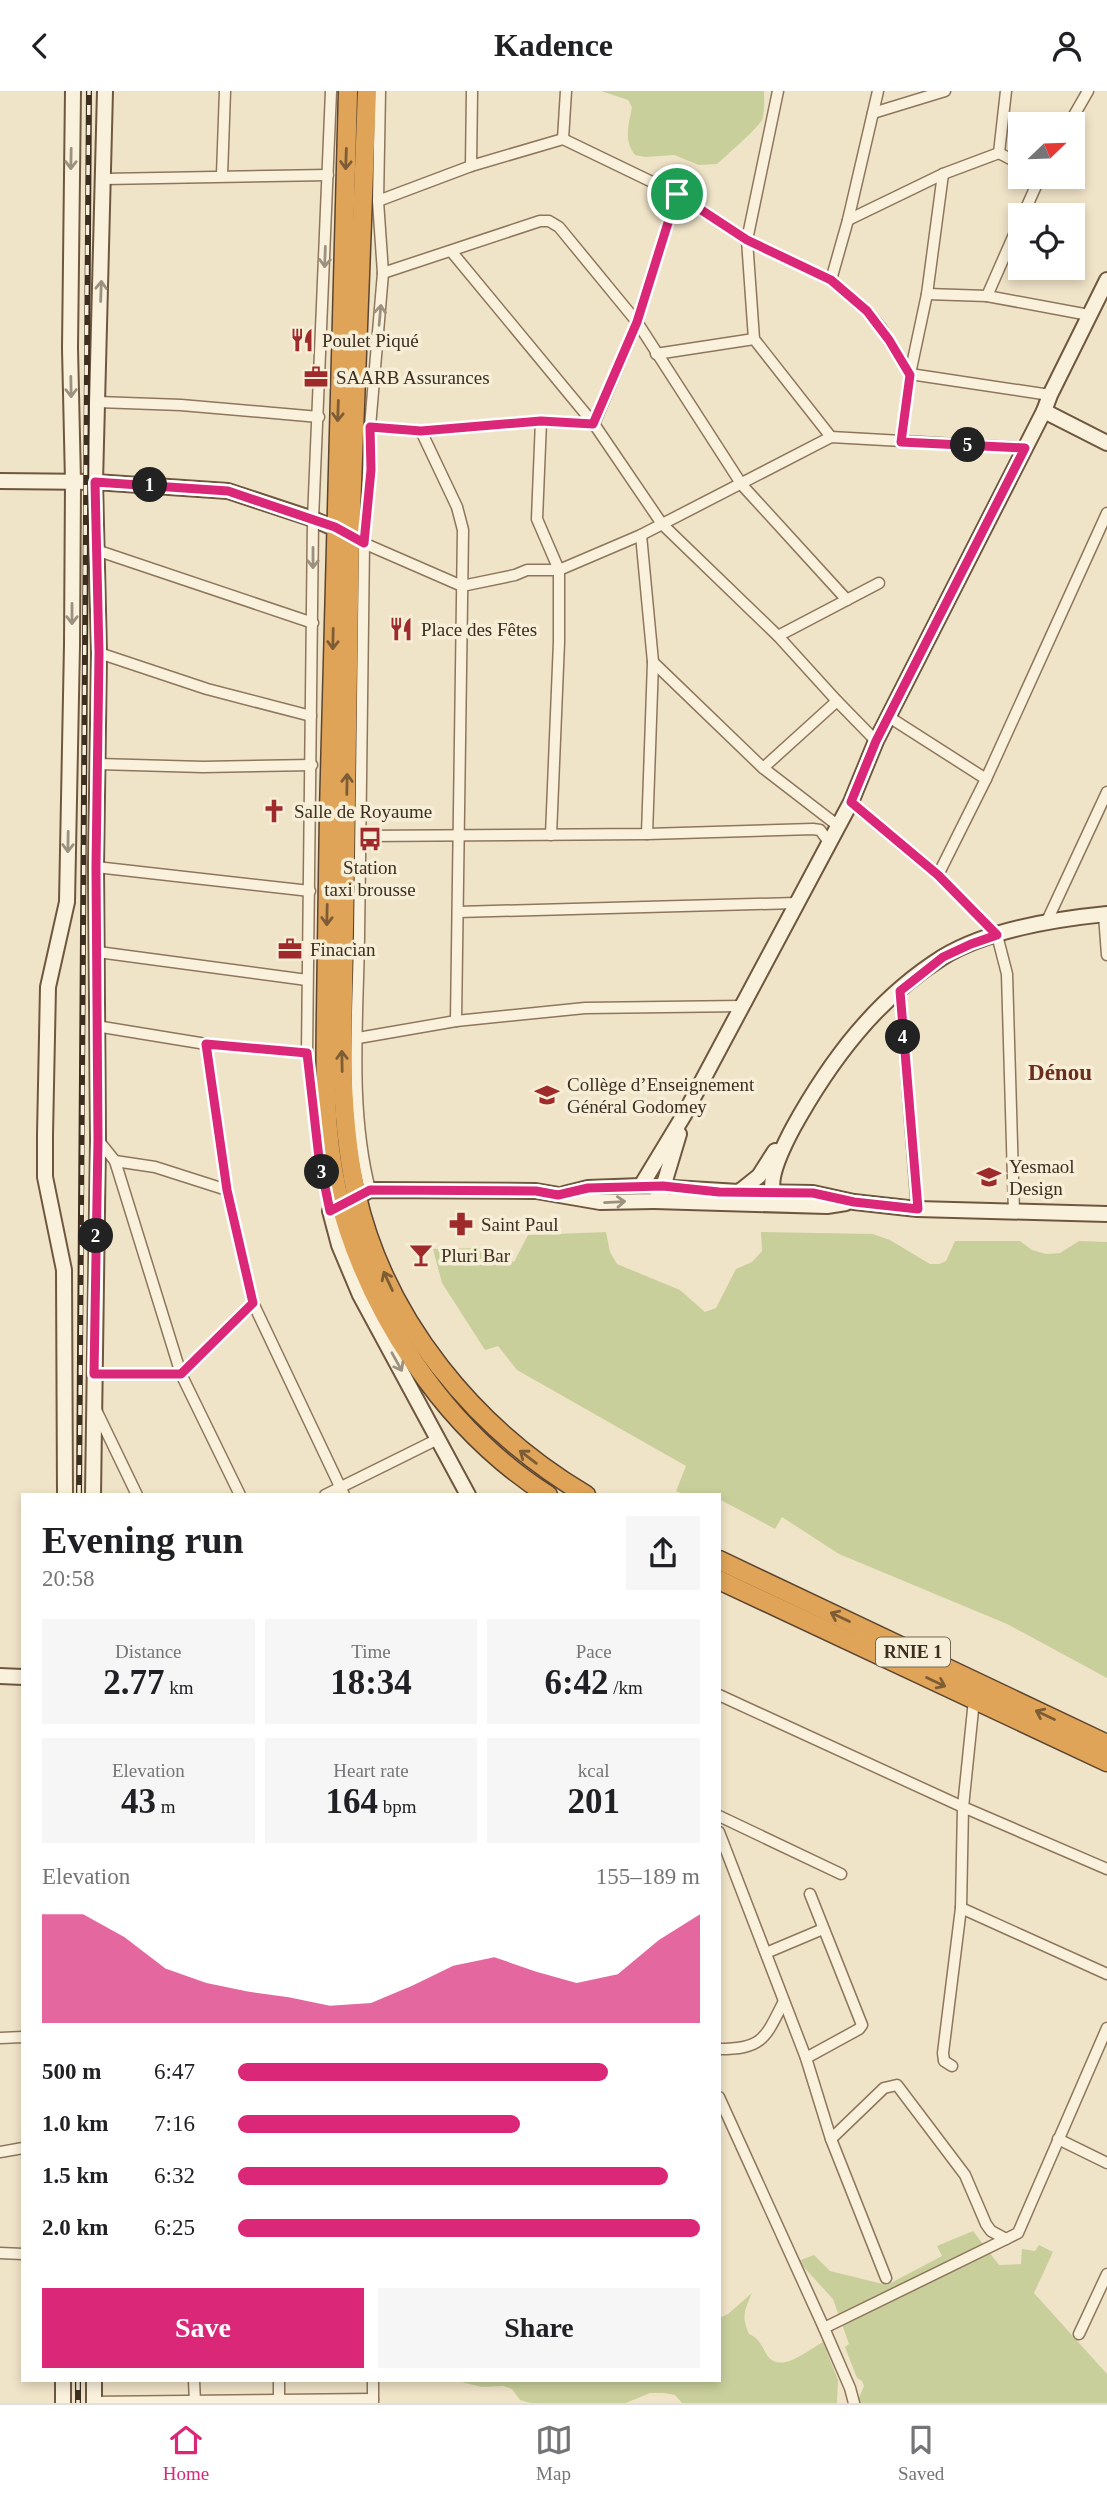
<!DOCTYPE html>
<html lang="en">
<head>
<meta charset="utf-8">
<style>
  :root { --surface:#fff; --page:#f6f6f6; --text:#202124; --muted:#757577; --line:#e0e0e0; --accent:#db2777 }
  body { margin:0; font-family:Georgia,serif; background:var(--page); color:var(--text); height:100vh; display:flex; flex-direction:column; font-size:26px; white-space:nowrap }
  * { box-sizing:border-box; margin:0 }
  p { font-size:23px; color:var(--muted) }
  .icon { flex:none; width:38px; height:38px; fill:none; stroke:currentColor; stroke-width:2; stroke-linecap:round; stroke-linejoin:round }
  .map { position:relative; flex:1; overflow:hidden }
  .drawer { position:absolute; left:21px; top:1402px; width:700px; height:889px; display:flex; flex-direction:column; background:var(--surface); border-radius:0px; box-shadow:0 4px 10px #0003 }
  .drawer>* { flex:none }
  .needle { width:46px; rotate:67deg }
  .buttons { position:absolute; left:1008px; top:21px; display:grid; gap:14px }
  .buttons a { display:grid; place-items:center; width:77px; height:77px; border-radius:0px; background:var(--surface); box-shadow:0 4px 10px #0003; font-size:35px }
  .pin { position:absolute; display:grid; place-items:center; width:60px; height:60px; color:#fff; margin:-30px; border:4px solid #fff; border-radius:50%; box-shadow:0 2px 7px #0007 }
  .km { position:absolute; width:35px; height:35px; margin:-18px; border-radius:50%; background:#222; color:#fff; font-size:19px; line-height:35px; text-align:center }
  .round { display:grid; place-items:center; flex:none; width:74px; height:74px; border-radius:0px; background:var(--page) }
  .headline { display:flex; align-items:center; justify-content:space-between; height:119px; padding:0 21px }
  h1 { font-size:38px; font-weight:700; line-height:52px }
  .stats { display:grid; grid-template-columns:repeat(3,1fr); gap:10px; height:119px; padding:7px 21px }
  .stats div { display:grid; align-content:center; border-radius:0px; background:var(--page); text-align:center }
  .stats b { font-size:35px; font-weight:700 }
  .stats small { font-size:19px; font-weight:400 }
  .stats p { font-size:19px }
  .chart { height:196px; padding:14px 21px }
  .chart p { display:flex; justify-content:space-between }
  .chart svg { width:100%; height:126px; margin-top:7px; fill:var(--accent); opacity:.7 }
  .button { display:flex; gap:14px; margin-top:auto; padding:14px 21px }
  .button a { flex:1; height:80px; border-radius:0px; background:var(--accent); color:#fff; font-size:28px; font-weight:700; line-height:80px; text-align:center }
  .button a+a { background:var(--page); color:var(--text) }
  ul { padding:0 21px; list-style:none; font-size:23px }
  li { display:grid; grid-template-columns:112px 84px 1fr; align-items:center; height:52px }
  li i { height:18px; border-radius:9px; background:var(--accent) }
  header { display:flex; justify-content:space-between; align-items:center; height:91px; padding:0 21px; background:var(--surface); font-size:32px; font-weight:700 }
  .menu { display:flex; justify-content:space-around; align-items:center; height:98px; border-top:2px solid var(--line); background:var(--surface); font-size:19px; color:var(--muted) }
  .menu a { display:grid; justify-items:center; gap:4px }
  .menu .on { color:var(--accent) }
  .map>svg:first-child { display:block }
</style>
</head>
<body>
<header><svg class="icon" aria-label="back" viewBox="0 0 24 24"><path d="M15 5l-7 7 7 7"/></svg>Kadence<svg class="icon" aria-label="person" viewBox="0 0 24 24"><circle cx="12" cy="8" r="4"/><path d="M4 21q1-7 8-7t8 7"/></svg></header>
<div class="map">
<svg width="1107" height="2312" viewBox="0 0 1107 2312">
  <rect width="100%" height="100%" fill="#f0e4c8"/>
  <g fill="#c9cf9b">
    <path d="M 601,0 L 764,0 C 764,9 765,20 762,29 C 759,36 725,66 717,73 L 699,74 L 674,64 L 645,66 L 635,64 C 623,49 629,33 632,16 L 628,9 Z"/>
    <path d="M 606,1141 L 610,1161 L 617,1173 L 680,1199 L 705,1221 L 716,1217 L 736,1178 L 752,1171 L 762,1160 L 761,1141 L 873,1143 L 890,1149 L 930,1173 L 939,1173 L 946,1170 L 955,1150 L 1020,1150 L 1032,1159 L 1046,1163 L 1060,1162 L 1079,1150 L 1107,1151 L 1107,1587 L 1007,1533 L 839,1463 L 782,1426 L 775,1438 L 719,1408 L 719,1404 L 683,1403 L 676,1400 L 686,1375 L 517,1279 L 498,1255 L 485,1259 L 442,1192 L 433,1158 L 481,1157 L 514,1171 L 528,1144 Z"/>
    <path d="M 973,2140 L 999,2174 L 1021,2173 L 1022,2158 L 1035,2160 L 1039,2154 L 1053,2161 L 1034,2202 L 1107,2283 L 1107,2312 L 860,2312 L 858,2309 L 864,2295 L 862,2290 L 857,2287 L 845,2256 L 849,2253 L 833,2208 L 798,2170 L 814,2164 L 830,2180 L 887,2194 L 942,2165 L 937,2155 Z"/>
    <path d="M 752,2202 C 745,2218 741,2226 749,2243 C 759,2247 762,2255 767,2264 C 780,2284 808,2259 823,2251 L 838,2289 L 837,2312 L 682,2312 L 675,2304 L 664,2302 L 650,2302 L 626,2312 L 531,2312 L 520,2309 L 512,2298 L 503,2295 L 482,2296 L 457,2290 L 719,2289 L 719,2227 L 728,2223 Z"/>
  </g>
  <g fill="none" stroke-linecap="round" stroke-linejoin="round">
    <g stroke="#8d765c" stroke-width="13">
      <g id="street">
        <path d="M 778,0 L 747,149 L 754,248 L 831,346"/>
        <path d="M 873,22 L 945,0"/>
        <path d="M 1069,33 L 1088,0"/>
        <path d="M 563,48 L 566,0"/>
        <path d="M 999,62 L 1006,0"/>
        <path d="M 471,75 L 472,0"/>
        <path d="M 222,84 L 225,0"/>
        <path d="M 104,88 L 328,84"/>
        <path d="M 378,110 L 471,75 L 563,48 L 677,103 L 747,149 L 831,189 L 867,220 L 881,237 L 910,283 L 1050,304"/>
        <path d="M 1023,124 L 1040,86"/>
        <path d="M 848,129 L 943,83 L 999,62 L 1020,73"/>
        <path d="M 451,160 L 594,333 L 662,433 L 778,545 L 837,610 L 876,650"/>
        <path d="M 383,182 L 540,130 L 549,130 L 559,136 L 637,231 L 742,394 L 847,509"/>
        <path d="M 831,189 L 848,129 L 878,0"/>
        <path d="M 927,203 L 987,205 L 1089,224"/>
        <path d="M 987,205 L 1020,130"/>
        <path d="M 656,263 L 754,248"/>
        <path d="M 98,311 L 181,314 L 319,326"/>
        <path d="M 541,330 L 537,428 L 559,479 L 559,551 L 551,744"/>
        <path d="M 594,333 L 637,231 L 677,103"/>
        <path d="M 370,336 L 421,340 L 541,330 L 594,333"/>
        <path d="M 421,340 L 457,416 L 463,439 L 456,930"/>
        <path d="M 901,350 L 910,283 L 927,203 L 943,83"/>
        <path d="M 641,444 L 653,571 L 647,743"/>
        <path d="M 361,451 L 462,495 L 515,484 L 527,479 L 559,479 L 641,444 L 831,346 L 1025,357"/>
        <path d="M 96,459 L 313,532"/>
        <path d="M 778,545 L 879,492"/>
        <path d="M 99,562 L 207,598 L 311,625"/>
        <path d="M 653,571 L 763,677 L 837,734"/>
        <path d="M 889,626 L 986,688"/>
        <path d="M 98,673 L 203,676 L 312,674"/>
        <path d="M 763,677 L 837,610"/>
        <path d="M 851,711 L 938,784 L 997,844 L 1007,883 L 1014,1121"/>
        <path d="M 361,745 L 647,743 L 813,738 L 820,739 L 829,751"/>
        <path d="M 96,776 L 310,800"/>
        <path d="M 938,784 L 986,688 L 1107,422"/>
        <path d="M 458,821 L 796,812"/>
        <path d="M 1104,824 L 1107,864"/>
        <path d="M 1046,832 L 1107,701"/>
        <path d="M 98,861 L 307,889"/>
        <path d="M 900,899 L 917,1118"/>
        <path d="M 96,935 L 206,953 L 307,962"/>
        <path d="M 358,947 L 456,930 L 585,917 L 743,915"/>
        <path d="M 206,953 L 227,1099 L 253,1212 L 344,1404"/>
        <path d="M 99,1050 L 115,1070 L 181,1283 L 240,1404"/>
        <path d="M 115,1070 L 155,1076 L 227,1099"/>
        <path d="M 370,1099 C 349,1017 358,928 359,845 C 361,714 363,583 364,452 L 371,379 L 370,336 L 383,182 L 378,110 L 380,0"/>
        <path d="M 330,1120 L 319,1067 L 307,962 L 313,428 L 331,0"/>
        <path d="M 94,1283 L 181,1283 L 253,1212"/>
        <path d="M 97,1321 L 137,1404"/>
        <path d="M 325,1404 L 438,1348"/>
        <path d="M 719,1604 L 963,1716 L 1107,1778"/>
        <path d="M 719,1725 L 841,1783"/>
        <path d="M 719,1741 L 806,1967 L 831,2048 L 886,2187"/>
        <path d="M 961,1817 L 1107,1883"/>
        <path d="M 766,1862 L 823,1838"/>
        <path d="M 0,1947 L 23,1946"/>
        <path d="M 719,1958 C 762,1958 765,1948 783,1912"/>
        <path d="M 806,1967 L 859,1938 L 862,1934 L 810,1803"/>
        <path d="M 952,1975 L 944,1970 L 943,1962 L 961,1817 L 963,1716 L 974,1609"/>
        <path d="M 719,2006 L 824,2237 L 850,2297 L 854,2312"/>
        <path d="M 831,2048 L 884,1997 L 897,1994 L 965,2084 L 986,2133 L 991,2140 L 1006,2148 L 1018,2142 L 1107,1937"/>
        <path d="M 1058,2048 L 1107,2072"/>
        <path d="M 0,2061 L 23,2057"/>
        <path d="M 0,2162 L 23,2163"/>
        <path d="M 824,2237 L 1006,2148"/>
        <path d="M 1079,2243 L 1107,2183"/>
        <path d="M 194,2289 L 195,2312"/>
        <path d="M 279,2289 L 279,2312"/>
        <path d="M 373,2289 L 373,2312"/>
        <path d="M 94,2311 L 373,2308"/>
      </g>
    </g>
    <g stroke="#6f573f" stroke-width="18">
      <g id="secondary">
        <path d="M 1044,320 L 1107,352"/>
        <path d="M 0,390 L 95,391 L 228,400 L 313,428 L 343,441"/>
        <path d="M 641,1095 L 684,1024 L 851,711 L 876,650 L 1044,320 L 1050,304 L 1107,189"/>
        <path d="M 739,1101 L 813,1102 L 854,1111 L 917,1118 L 1107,1123"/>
        <path d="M 564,1103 L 588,1097 L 641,1095 L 739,1101 L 759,1085 L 775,1060"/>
        <path d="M 654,1110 L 827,1115 L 846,1112"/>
        <path d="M 768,1111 C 774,1104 771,1096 773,1086 C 776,1070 785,1052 793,1037 C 830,970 876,908 943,866 C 987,839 1056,828 1107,823"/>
        <path d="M 65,1404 L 64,1179 L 45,1086 L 45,1044 L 48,896 L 67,811 L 72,554 L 73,391 L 70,257 L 73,0"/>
        <path d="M 93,1404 L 98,1049 L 96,776 L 99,562 L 95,391 L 105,0"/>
        <path d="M 468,1404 L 360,1204 L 339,1154 L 330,1120 L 370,1099 L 536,1100 L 600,1111 L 654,1110 L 661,1103 L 679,1043"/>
        <path d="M 0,1585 L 23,1586"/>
        <path d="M 63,2312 L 63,2289"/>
        <path d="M 94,2312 L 94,2289"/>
      </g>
    </g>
    <g stroke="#5b4430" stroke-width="21">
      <g id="highway">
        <path d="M 348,0 C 341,240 334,480 329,721 C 328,788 327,855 326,921 C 325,981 324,1041 337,1099 C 366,1219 444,1338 548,1404"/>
        <path d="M 367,0 L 350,445 L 342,965 C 343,1011 346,1057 356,1102 C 385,1230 475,1338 586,1404"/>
        <path d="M 719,1469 L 1107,1653"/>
        <path d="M 719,1489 L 1107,1671"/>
      </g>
    </g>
    <use href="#street" stroke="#faf1dc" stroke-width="10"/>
    <use href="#secondary" stroke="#faf1dc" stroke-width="14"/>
    <use href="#highway" stroke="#e0a458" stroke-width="18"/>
    <g stroke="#3d2e20" stroke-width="6">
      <g id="rail">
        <path d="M 79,1404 C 85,936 83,468 89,0"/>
        <path d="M 78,2289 L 78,2312"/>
      </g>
    </g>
    <use href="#rail" stroke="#f7eed8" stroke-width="3.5" stroke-dasharray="10" stroke-linecap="butt"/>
  </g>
  <defs><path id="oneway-shaft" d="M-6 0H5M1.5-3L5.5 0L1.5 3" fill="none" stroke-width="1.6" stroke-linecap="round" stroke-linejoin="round" transform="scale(1.75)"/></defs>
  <g stroke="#9c907e">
    <use href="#oneway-shaft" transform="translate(71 68) rotate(91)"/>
    <use href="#oneway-shaft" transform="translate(325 166) rotate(92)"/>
    <use href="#oneway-shaft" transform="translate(101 200) rotate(-88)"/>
    <use href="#oneway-shaft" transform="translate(380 224) rotate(-85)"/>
    <use href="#oneway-shaft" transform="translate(71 296) rotate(89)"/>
    <use href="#oneway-shaft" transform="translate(313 467) rotate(90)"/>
    <use href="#oneway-shaft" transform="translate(72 523) rotate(90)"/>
    <use href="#oneway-shaft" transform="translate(68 751) rotate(91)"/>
    <use href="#oneway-shaft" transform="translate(615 1111) rotate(-3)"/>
    <use href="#oneway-shaft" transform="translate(397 1271) rotate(61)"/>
  </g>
  <g stroke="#7e5d36">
    <use href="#oneway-shaft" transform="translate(346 68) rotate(92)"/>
    <use href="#oneway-shaft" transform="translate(338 320) rotate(92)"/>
    <use href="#oneway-shaft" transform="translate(333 548) rotate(91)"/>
    <use href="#oneway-shaft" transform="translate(347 693) rotate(-89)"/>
    <use href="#oneway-shaft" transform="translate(327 824) rotate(91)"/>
    <use href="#oneway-shaft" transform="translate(342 970) rotate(-91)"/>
    <use href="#oneway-shaft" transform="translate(388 1190) rotate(-115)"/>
    <use href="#oneway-shaft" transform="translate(528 1366) rotate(-143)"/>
    <use href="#oneway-shaft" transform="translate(840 1526) rotate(-155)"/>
    <use href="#oneway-shaft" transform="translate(936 1591) rotate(25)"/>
    <use href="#oneway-shaft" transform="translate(1045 1624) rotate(-155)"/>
  </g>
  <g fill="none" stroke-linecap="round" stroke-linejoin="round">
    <g stroke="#fff" stroke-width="14">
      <path id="route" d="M 677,103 L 747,149 L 831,189 L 867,220 L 889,249 L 910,284 L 901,351 L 1025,357 L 876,650 L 851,711 L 938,784 L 997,844 L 971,853 L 943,866 L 900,900 L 918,1118 L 854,1111 L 813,1102 L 719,1101 L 663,1095 L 588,1097 L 558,1104 L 536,1100 L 370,1099 L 330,1120 L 319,1067 L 307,962 L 206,953 L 227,1099 L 253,1212 L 181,1283 L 94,1283 L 98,1049 L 96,776 L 99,562 L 95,391 L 228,400 L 335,436 L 364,452 L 371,379 L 370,336 L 421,340 L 541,330 L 593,333 L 637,231 Z"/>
    </g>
    <use href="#route" stroke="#db2777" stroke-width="9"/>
  </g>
  <defs>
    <g id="restaurant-bare" transform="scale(1.89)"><path d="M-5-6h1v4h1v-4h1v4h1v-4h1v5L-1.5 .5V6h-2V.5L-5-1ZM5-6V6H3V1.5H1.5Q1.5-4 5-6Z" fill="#9e2a2b" stroke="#f7eed8" stroke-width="2.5" paint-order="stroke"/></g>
    <g id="office-bare" transform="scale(1.89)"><path d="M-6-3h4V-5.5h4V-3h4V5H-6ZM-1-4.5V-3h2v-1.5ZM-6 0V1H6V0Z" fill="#9e2a2b" stroke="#f7eed8" stroke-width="2.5" paint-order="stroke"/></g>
    <g id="church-bare" transform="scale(1.89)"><path d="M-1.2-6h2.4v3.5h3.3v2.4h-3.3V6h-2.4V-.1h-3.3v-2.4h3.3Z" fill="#9e2a2b" stroke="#f7eed8" stroke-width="2.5" paint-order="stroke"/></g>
    <g id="bus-bare" transform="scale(1.89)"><path d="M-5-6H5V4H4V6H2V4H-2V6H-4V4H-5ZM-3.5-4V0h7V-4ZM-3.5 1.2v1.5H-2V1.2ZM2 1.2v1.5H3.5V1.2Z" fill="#9e2a2b" stroke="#f7eed8" stroke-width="2.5" paint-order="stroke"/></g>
    <g id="school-bare" transform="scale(1.89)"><path d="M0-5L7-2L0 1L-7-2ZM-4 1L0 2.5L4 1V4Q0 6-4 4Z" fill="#9e2a2b" stroke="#f7eed8" stroke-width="2.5" paint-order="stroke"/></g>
    <g id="university-bare" transform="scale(1.89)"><path d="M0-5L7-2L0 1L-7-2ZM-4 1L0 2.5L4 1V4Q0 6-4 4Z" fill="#9e2a2b" stroke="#f7eed8" stroke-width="2.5" paint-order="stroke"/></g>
    <g id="pharmacy-bare" transform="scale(1.89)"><path d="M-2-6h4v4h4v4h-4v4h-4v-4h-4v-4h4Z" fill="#9e2a2b" stroke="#f7eed8" stroke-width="2.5" paint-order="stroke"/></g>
    <g id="bar-bare" transform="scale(1.89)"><path d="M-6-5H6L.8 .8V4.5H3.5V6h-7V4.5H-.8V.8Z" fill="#9e2a2b" stroke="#f7eed8" stroke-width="2.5" paint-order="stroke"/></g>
  </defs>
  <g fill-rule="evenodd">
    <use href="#restaurant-bare" x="302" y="249"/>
    <use href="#office-bare" x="316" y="286"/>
    <use href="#restaurant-bare" x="401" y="538"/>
    <use href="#church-bare" x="274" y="720"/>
    <use href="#bus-bare" x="370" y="748"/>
    <use href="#office-bare" x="290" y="858"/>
    <use href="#school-bare" x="547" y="1004"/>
    <use href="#university-bare" x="989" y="1086"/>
    <use href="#pharmacy-bare" x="461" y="1133"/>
    <use href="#bar-bare" x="421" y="1164"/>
  </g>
  <g text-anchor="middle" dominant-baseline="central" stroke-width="7" stroke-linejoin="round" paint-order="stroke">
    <rect fill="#f7eed8" stroke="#756857" stroke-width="2" x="876" y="1546.5" width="74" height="29" rx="5"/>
    <g font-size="18" font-weight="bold" fill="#3d2e20">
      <text x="913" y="1561">RNIE 1</text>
    </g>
    <g font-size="19" fill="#3d2e20" stroke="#f7eed8" text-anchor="start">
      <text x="322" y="249">Poulet Piqué</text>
      <text x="336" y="286">SAARB Assurances</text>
      <text x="421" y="538">Place des Fêtes</text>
      <text x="294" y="720">Salle de Royaume</text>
      <text x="370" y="776" text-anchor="middle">Station<tspan x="370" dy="22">taxi brousse</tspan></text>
      <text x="310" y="858">Finacian</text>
      <text x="567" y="993">Collège d’Enseignement<tspan x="567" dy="22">Général Godomey</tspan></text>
      <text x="1009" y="1075">Yesmaol<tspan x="1009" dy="22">Design</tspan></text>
      <text x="481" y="1133">Saint Paul</text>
      <text x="441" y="1164">Pluri Bar</text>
    </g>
    <g font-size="23" font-weight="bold" fill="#6b2e1e" stroke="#f7eed8">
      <text x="1060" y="981">Dénou</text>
    </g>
  </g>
</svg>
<div class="buttons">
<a><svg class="needle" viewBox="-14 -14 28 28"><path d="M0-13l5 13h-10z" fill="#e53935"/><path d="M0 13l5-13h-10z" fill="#757577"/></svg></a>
<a><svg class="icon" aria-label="locate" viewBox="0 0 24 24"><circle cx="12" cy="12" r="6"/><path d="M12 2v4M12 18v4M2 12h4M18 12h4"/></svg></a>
</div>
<div class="pin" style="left:677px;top:103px;background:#1e9e55"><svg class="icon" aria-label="arrive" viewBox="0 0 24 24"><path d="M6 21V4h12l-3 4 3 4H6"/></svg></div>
<b class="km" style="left:150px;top:394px">1</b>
<b class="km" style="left:96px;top:1145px">2</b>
<b class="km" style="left:322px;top:1081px">3</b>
<b class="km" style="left:903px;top:946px">4</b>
<b class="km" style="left:968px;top:354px">5</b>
<section class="drawer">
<div class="headline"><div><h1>Evening run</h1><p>20:58</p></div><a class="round"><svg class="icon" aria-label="share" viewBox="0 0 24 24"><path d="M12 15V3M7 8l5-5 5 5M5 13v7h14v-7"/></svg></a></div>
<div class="stats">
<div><p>Distance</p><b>2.77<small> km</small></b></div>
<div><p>Time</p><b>18:34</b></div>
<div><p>Pace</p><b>6:42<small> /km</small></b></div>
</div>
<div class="stats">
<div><p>Elevation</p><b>43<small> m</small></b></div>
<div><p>Heart rate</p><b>164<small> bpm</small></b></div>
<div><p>kcal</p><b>201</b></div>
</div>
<div class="chart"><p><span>Elevation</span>155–189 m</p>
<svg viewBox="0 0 160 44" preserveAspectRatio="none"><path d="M0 44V6L10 6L20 14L30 25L40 30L50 33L60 35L70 38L80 37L90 31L100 24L110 21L120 26L130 30L140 27L150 15L160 6V44z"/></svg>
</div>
<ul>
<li><b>500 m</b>6:47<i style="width:80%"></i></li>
<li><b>1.0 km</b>7:16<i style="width:61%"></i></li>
<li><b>1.5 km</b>6:32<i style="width:93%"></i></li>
<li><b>2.0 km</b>6:25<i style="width:100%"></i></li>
</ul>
<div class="button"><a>Save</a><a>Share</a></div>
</section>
</div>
<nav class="menu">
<a class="on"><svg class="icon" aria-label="home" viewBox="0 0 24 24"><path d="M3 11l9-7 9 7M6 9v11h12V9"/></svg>Home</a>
<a><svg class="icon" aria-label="map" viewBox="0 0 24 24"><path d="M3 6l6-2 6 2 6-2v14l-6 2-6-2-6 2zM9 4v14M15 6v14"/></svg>Map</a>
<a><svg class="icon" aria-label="saved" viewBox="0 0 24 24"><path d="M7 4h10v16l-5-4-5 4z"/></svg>Saved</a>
</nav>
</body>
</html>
